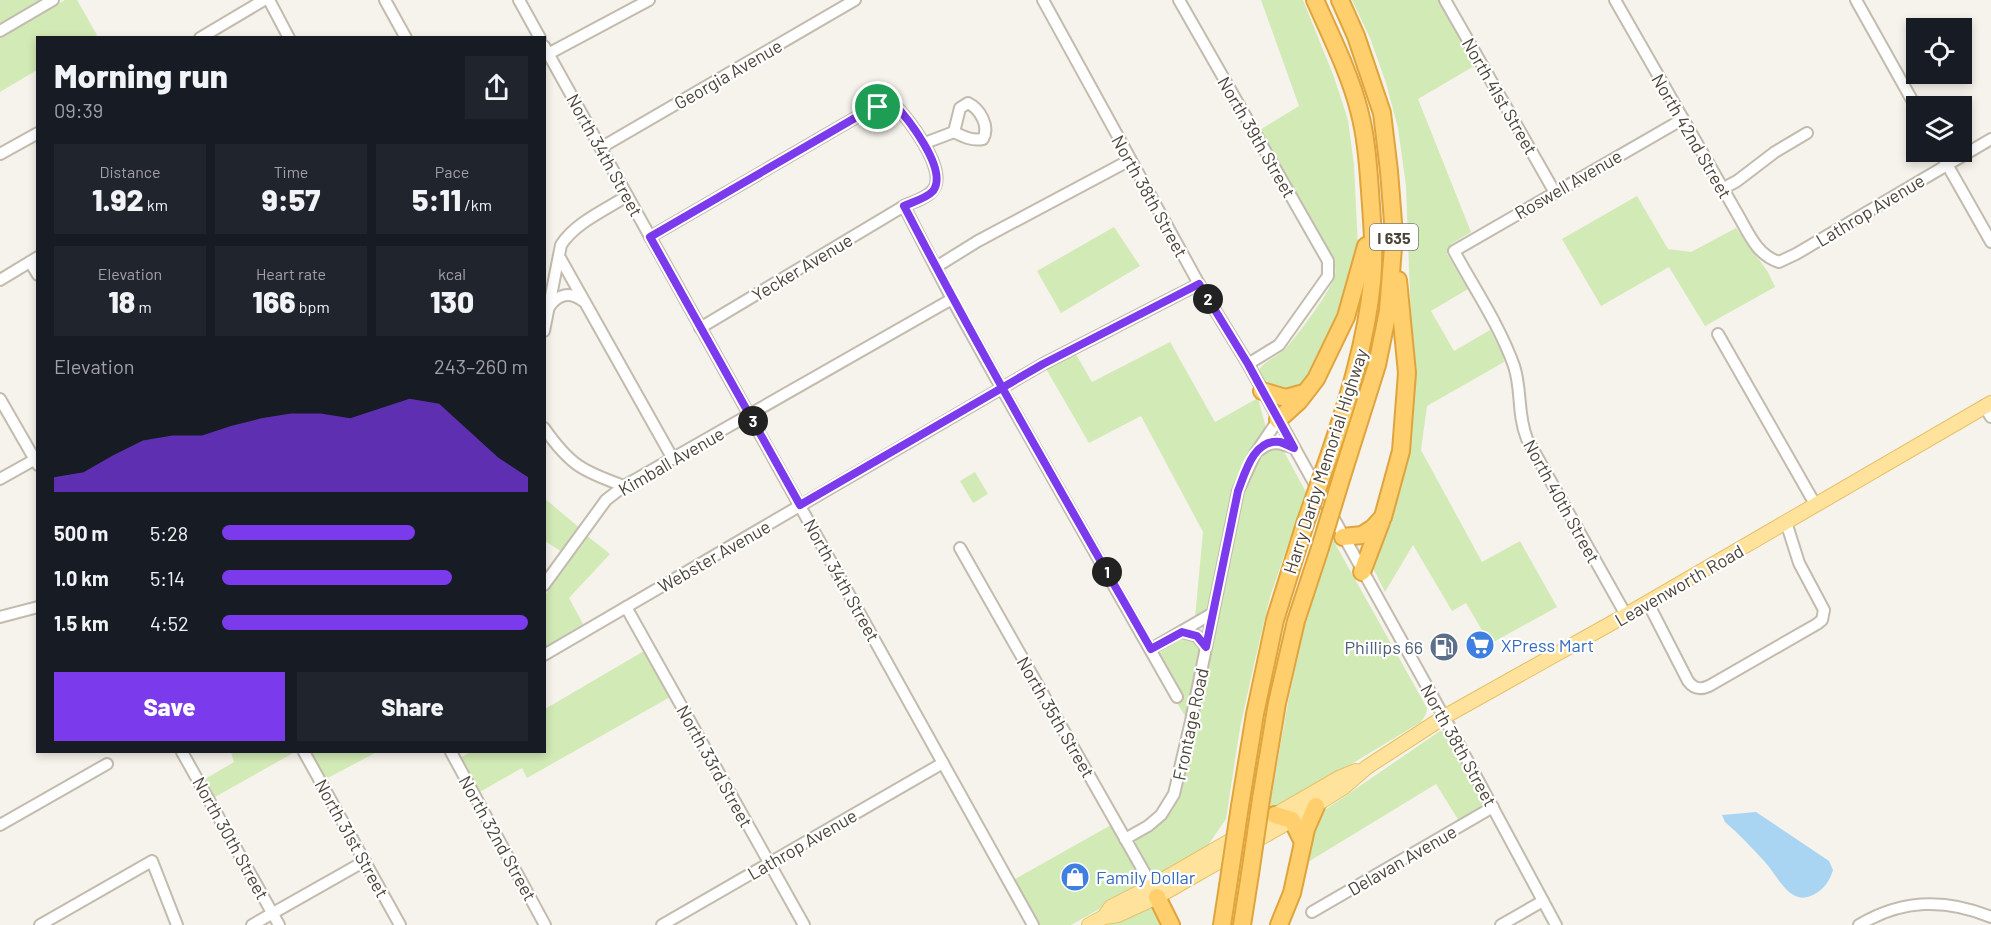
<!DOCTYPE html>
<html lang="en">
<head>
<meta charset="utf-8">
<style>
  :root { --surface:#171b24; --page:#20242c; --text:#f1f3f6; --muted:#9ea1a6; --accent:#7c3aed }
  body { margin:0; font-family:Barlow,sans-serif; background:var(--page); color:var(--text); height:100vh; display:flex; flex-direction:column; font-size:22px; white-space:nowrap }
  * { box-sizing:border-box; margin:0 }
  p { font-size:20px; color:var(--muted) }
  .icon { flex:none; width:33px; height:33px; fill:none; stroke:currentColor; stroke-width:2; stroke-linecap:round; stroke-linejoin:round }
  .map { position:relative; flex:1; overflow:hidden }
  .panel { position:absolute; left:36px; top:36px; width:510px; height:717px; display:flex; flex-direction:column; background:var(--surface); border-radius:0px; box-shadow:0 3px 9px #0003 }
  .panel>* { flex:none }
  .buttons { position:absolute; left:1906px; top:18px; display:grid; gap:12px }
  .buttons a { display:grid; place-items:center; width:66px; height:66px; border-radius:0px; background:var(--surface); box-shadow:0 3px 9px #0003; font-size:30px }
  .pin { position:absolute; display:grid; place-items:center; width:51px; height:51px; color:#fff; margin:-26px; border:3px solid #fff; border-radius:50%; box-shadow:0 2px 6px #0007 }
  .km { position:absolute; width:30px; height:30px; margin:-15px; border-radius:50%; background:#222; color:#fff; font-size:16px; line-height:30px; text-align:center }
  .round { display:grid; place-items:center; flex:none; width:63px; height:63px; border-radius:0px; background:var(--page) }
  .overview { display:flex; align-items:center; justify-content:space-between; height:102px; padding:0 18px }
  h1 { font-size:33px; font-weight:800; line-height:45px }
  .metrics { display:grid; grid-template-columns:repeat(3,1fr); gap:9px; height:102px; padding:6px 18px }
  .metrics div { display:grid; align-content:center; border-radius:0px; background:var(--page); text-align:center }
  .metrics b { font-size:30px; font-weight:800 }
  .metrics small { font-size:16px; font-weight:400 }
  .metrics p { font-size:16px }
  .chart { height:168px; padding:12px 18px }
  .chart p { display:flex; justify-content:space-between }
  .chart svg { width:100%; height:108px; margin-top:6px; fill:var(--accent); opacity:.7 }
  .button { display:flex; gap:12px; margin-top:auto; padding:12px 18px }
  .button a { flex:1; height:69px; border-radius:0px; background:var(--accent); color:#fff; font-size:24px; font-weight:800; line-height:69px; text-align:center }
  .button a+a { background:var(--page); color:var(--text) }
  ul { padding:0 18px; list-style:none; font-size:20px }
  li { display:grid; grid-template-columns:96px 72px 1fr; align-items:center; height:45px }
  li i { height:15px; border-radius:8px; background:var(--accent) }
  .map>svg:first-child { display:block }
</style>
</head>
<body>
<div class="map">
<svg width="1991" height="925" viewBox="0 0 1991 925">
  <rect width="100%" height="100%" fill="#f6f3ec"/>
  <g fill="#d2eab5">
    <path d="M 0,0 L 44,0 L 0,25 Z"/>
    <path d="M 65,0 L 77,0 L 97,35 L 92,38 L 38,38 L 37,70 L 0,92 L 0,38 Z"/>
    <path d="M 1261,0 L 1303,0 L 1334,77 L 1348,120 L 1354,165 L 1358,248 L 1341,311 L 1307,379 L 1299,387 L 1292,391 L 1270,387 L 1262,379 L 1259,370 C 1265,360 1277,357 1285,349 C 1296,338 1332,289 1335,275 C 1336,270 1335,266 1334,261 L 1260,130 L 1299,106 Z"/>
    <path d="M 1352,0 L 1439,0 L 1476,65 L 1418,99 L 1471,232 L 1451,244 L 1447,254 L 1468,289 L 1431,311 L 1454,351 L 1490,330 L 1502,353 L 1504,362 L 1427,406 L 1421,450 L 1482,562 L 1520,541 L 1557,607 L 1490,644 L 1466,603 L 1452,611 L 1413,545 L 1385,592 L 1374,570 L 1373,559 L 1398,493 L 1408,449 L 1414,406 L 1406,186 L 1398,128 L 1386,83 L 1370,38 Z"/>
    <path d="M 1637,196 L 1668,249 L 1691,252 L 1736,228 L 1768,272 L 1775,287 L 1705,326 L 1669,267 L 1601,306 L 1562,239 Z"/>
    <path d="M 1114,227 L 1140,266 L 1061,313 L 1037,271 Z"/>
    <path d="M 1170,342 L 1215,422 L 1258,398 L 1266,428 L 1264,435 L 1250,453 L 1238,477 L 1231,496 L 1209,609 L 1195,618 L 1203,532 L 1141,416 L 1089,443 L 1045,367 L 1074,351 L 1092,382 Z"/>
    <path d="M 1270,448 L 1283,450 L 1306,492 L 1270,597 L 1255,660 L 1240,728 L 1226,819 L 1206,848 L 1158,876 L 1152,875 L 1135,844 L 1136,839 L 1159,824 L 1171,809 L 1181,789 L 1202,694 L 1240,501 L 1257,460 L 1263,452 Z"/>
    <path d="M 975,472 L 988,494 L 973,503 L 960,481 Z"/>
    <path d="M 544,498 L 581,529 L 562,552 L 545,541 Z"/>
    <path d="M 586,535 L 610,554 L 569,598 L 583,624 L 545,647 L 545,595 Z"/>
    <path d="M 1332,538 L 1427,708 L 1426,714 L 1421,722 L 1353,763 L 1269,810 L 1289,697 L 1304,629 Z"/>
    <path d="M 1189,637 L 1195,639 L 1201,653 L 1187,719 L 1177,703 L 1183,698 L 1159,657 L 1159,653 L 1182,638 Z"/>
    <path d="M 644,651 L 670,697 L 527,778 L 522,768 L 478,793 L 460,758 L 471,752 L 544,752 L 545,709 Z"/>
    <path d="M 1440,731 L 1446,732 L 1485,804 L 1459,821 L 1436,784 L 1308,862 L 1316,824 L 1322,812 Z"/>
    <path d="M 231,752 L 295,752 L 215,797 L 205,779 L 234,762 Z"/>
    <path d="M 308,752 L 377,752 L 324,780 Z"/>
    <path d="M 1111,825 L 1141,879 L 1140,886 L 1071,925 L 1038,925 L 1015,879 Z"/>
    <path d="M 1143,908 C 1157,908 1161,914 1168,925 L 1108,925 Z"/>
  </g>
  <path fill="#a9d4f2" d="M 1756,812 L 1829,861 L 1833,870 C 1830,880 1826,886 1818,892 C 1791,911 1779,877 1765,862 C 1752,848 1739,834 1725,822 L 1722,815 Z"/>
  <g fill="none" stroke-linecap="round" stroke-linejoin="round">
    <g stroke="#c2bbae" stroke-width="14">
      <g id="minor">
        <path d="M 269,0 L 289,38"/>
        <path d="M 385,0 L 406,38"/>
        <path d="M 519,0 L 540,38"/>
        <path d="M 1043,0 L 1199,284 L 1248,364 L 1444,717 L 1556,925"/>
        <path d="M 1179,0 L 1328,261 L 1328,276 L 1279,345 L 1248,364"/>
        <path d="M 1445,0 L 1554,191"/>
        <path d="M 1615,0 L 1738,215 C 1749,234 1757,255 1779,262 L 1796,254 L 1991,139"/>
        <path d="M 1856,0 L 1917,109"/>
        <path d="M 0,31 L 53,0"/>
        <path d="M 200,38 L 264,0"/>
        <path d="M 544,46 L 1033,925"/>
        <path d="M 548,54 L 649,0"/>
        <path d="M 968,103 C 980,109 990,126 983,139 C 972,141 964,137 954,132 L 960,108 Z"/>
        <path d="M 925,143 L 954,132"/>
        <path d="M 602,147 L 855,0"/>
        <path d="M 1940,152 L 1991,242"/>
        <path d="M 0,154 L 38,133"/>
        <path d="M 1722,189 L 1737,181 L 1775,152 L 1807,133"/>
        <path d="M 904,206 L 952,299 L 1001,387 L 1177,697"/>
        <path d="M 650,237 L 867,111 L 892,102 C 907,117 949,170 933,190 C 927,198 913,202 904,206 L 700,328"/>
        <path d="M 559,256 L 673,459"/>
        <path d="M 30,262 L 38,275"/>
        <path d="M 936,267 L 978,241 L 1130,160"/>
        <path d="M 0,280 L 38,257"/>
        <path d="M 549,307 C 558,294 570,291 583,301"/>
        <path d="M 544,331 L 561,245 C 575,223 605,210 627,196"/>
        <path d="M 1718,334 L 1815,504"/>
        <path d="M 0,399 L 38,465"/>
        <path d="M 1984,406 L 1991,417"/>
        <path d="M 544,428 C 570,465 582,471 624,486"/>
        <path d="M 1261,449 C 1272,440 1281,443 1294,448"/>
        <path d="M 0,479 L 34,460"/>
        <path d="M 960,548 L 1152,886"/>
        <path d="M 544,585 L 606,500 L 624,486 L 952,299"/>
        <path d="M 1648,603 L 1688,681 C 1694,689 1700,690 1709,686 L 1817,624 L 1822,620 L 1824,610 L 1799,563 L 1786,522"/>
        <path d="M 626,607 L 804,925"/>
        <path d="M 1626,615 L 1527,439 C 1517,414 1522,390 1514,366 C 1500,326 1474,288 1454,251 L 1683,119"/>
        <path d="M 0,617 L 38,607"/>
        <path d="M 1182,632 L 1197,636 L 1206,647"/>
        <path d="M 1151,649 L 1213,613"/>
        <path d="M 544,655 L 1043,364 L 1199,284"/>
        <path d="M 182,752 L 279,925"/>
        <path d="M 304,752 L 400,925"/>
        <path d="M 451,752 L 545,925"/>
        <path d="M 0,825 L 107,764"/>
        <path d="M 1125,839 L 1148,826 L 1161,815 L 1174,794 L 1191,721 L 1238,491 L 1255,454 L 1278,420"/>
        <path d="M 1312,912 L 1493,807"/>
        <path d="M 40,925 L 152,861 L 177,925"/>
        <path d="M 252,925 L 365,861"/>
        <path d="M 662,925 L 943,763"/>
        <path d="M 1501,925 L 1543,901"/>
        <path d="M 1859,925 C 1902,899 1945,898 1991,917"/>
      </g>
    </g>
    <g stroke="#e6c16a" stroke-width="16">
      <g id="major">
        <path d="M 1104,917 L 1111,907 L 1152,886 L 1339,778 L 1356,771"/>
        <path d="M 1089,925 L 1104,917 L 1118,915 L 1157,897 L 1292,820 L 1344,787 L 1367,767 L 1444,717 L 1626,615 L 1991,403"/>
      </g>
    </g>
    <g stroke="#e0a43c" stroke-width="20">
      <g id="highway">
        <path d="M 1315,0 C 1330,34 1350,74 1359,110 C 1366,136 1368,163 1370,191 C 1372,220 1375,252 1372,282 C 1366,341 1349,397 1330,453"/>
        <path d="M 1340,0 L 1356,36 L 1382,113 L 1389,171 L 1394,235 L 1388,311 L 1377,365 L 1342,476"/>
        <path d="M 1262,391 L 1286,398 L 1304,393"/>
        <path d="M 1278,420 L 1299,401 L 1316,379 L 1346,317 L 1366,246"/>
        <path d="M 1343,537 L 1362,535 L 1373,528 L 1383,517 L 1401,451 L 1407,373 L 1398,280"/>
        <path d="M 1362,572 L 1381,522"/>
        <path d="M 1261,799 L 1277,703 L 1296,621 L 1320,548"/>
        <path d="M 1240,806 L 1255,714 L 1275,620 L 1305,524"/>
        <path d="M 1275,815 L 1292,820 L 1303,842"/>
        <path d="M 1157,897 L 1171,925"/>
        <path d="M 1222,925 L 1228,886"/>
        <path d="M 1242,925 L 1250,874"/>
        <path d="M 1279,925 L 1292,893 L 1306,829 L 1316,806"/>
      </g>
    </g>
    <use href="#minor" stroke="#fff" stroke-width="10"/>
    <use href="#major" stroke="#ffe39c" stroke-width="14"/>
    <use href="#highway" stroke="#ffcf6e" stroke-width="16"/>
    <g stroke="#e0a43c" stroke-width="20" stroke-linecap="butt">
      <g id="highway-bridge">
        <path d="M 1305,524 L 1330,453"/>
        <path d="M 1320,548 L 1342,476"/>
        <path d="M 1250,874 L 1261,799"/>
        <path d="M 1228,886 L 1240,806"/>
      </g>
    </g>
    <use href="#highway-bridge" stroke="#ffcf6e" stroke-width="16"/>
  </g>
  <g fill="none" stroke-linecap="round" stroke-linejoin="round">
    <g stroke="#fff" stroke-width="12">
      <path id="route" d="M 878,107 L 892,102 C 907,117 949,170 933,191 C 927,198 913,202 904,206 C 982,356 1067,502 1151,649 L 1182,632 L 1197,636 L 1206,647 L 1238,491 C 1245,473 1254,438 1280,442 C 1284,443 1289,446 1294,448 L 1248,364 L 1199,284 L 1043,364 L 800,505 L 650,237 L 867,111 L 878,107"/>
    </g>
    <use href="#route" stroke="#7c3aed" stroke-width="8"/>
  </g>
  <defs>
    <g id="supermarket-disc" transform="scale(1.5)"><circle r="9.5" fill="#3f7fe0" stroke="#fff"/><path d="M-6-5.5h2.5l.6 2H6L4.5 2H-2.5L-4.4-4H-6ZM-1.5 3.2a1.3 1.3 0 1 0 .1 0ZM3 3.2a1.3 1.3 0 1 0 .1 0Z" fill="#fff"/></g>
    <g id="fuel-disc" transform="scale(1.5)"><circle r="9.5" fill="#5c6f8a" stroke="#fff"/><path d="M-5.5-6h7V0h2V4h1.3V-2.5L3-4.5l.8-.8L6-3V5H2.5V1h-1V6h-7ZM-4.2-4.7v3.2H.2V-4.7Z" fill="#fff"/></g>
    <g id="shop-disc" transform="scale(1.5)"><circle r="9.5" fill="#3f7fe0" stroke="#fff"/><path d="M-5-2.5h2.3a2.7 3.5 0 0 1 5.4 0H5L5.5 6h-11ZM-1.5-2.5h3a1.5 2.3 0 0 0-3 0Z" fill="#fff"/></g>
  </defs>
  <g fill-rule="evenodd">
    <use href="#supermarket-disc" x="1480" y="645"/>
    <use href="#fuel-disc" x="1444" y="647"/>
    <use href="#shop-disc" x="1075" y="877"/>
  </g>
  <g text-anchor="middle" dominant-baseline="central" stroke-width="4.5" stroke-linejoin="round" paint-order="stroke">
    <rect fill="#fff" stroke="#817c74" stroke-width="1.5" x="1370" y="224" width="48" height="26" rx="4.5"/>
    <g font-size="16" font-weight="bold" fill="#4b4439">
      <text x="1394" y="237">I 635</text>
    </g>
    <g font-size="18" fill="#4b4439" stroke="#fff">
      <text transform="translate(728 74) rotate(-30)">Georgia Avenue</text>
      <text transform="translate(1500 96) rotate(60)">North 41st Street</text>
      <text transform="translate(1692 136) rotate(60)">North 42nd Street</text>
      <text transform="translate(1257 137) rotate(60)">North 39th Street</text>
      <text transform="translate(605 155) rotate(61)">North 34th Street</text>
      <text transform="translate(1568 184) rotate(-30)">Roswell Avenue</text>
      <text transform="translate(1150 196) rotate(61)">North 38th Street</text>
      <text transform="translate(1870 210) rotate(-31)">Lathrop Avenue</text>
      <text transform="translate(802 267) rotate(-31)">Yecker Avenue</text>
      <text transform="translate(671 461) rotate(-30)">Kimball Avenue</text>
      <text transform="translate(1325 461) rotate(-72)">Harry Darby Memorial Highway</text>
      <text transform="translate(1562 501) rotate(61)">North 40th Street</text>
      <text transform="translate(714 556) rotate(-30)">Webster Avenue</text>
      <text transform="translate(842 580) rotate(61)">North 34th Street</text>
      <text transform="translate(1679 585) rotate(-30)">Leavenworth Road</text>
      <text transform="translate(1056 717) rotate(60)">North 35th Street</text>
      <text transform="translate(1190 724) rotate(-78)">Frontage Road</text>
      <text transform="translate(1459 745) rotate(61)">North 38th Street</text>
      <text transform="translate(715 766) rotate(61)">North 33rd Street</text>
      <text transform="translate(231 838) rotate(61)">North 30th Street</text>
      <text transform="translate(352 838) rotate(61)">North 31st Street</text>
      <text transform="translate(498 838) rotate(61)">North 32nd Street</text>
      <text transform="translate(802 844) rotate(-30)">Lathrop Avenue</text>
      <text transform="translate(1402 860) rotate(-30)">Delavan Avenue</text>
    </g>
    <g font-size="18" fill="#366cbe" stroke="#fff" text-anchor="start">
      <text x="1501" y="645">XPress Mart</text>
      <text x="1096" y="877">Family Dollar</text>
    </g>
    <g font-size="18" fill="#4e5e75" stroke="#fff" text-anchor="end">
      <text x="1423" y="647">Phillips 66</text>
    </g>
  </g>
</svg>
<div class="buttons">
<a><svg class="icon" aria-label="locate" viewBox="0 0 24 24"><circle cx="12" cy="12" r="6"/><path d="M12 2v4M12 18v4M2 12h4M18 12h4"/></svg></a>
<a><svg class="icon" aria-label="layers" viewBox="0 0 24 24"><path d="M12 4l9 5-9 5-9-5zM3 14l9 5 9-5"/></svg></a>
</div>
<div class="pin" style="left:878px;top:107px;background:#1e9e55"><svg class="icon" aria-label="arrive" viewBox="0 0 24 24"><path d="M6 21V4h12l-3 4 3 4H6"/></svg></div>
<b class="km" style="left:1107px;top:572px">1</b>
<b class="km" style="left:1208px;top:299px">2</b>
<b class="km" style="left:753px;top:421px">3</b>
<section class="panel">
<div class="overview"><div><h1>Morning run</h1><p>09:39</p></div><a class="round"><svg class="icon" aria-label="share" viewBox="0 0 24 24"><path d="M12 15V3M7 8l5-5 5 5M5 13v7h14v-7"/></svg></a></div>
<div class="metrics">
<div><p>Distance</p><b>1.92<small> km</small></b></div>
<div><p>Time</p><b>9:57</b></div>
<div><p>Pace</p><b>5:11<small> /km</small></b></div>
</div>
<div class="metrics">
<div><p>Elevation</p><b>18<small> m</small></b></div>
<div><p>Heart rate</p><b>166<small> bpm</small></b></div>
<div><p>kcal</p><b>130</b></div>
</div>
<div class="chart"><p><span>Elevation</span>243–260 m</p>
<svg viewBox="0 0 160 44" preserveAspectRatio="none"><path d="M0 44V38L10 36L20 29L30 23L40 21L50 21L60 17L70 14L80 12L90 12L100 14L110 10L120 6L130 8L140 19L150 30L160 38V44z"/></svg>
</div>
<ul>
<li><b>500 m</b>5:28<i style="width:63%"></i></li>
<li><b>1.0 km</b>5:14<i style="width:75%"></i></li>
<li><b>1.5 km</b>4:52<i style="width:100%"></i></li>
</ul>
<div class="button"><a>Save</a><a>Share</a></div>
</section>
</div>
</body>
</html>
